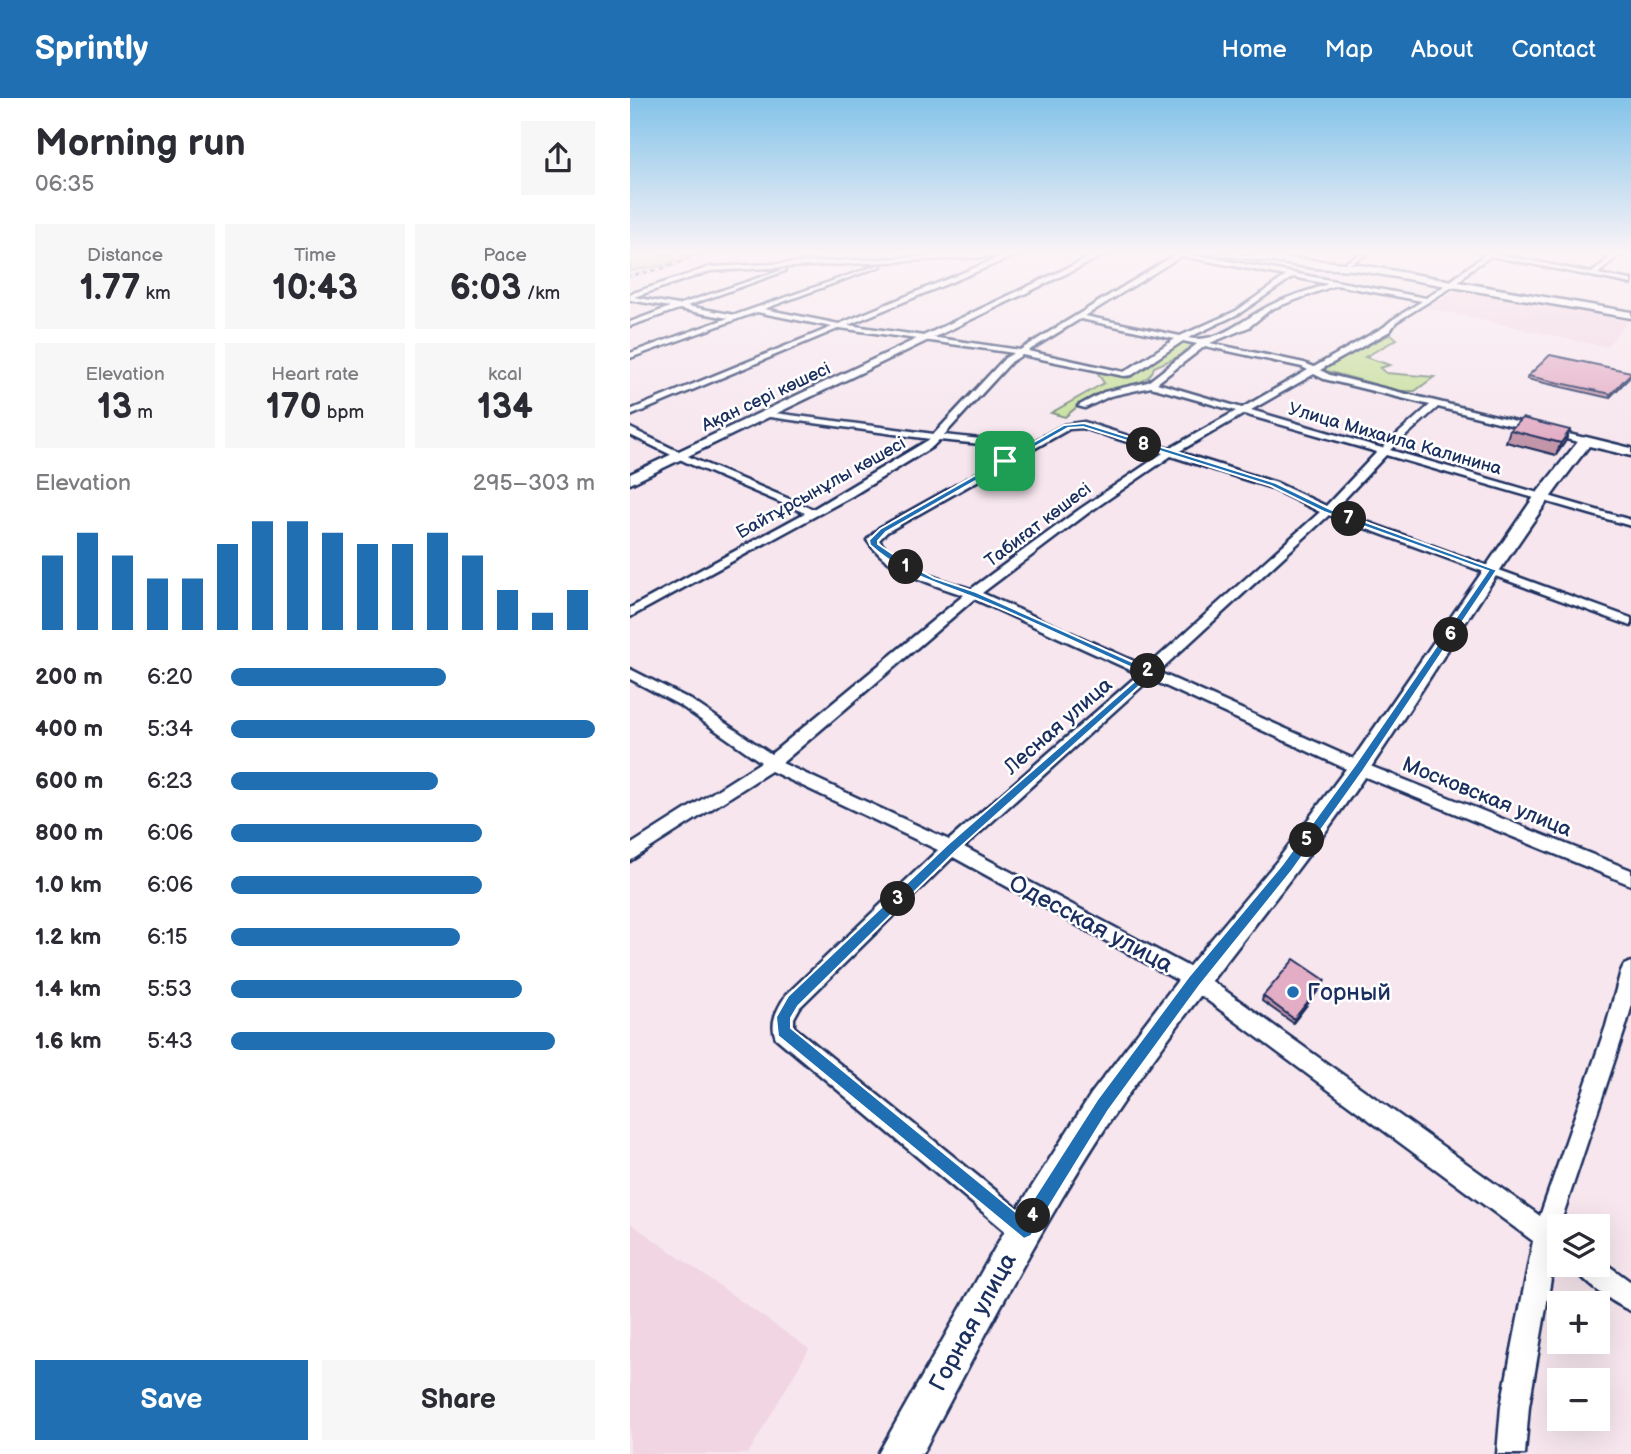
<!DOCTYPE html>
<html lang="en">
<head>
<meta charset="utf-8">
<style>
  :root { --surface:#fff; --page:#f7f7f7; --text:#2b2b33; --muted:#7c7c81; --accent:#1f6fb2 }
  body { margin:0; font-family:"Balsamiq Sans",sans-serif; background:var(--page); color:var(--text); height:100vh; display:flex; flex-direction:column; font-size:26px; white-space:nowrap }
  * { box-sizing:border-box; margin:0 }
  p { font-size:23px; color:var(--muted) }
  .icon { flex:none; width:38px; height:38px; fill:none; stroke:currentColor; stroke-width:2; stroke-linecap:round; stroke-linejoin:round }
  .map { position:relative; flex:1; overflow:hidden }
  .panel { display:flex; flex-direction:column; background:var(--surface); width:630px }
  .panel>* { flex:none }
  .controls { position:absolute; left:917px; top:1116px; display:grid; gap:14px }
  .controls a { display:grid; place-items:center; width:63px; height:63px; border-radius:0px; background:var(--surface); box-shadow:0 7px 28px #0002; font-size:35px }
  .pin { position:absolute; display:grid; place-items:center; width:60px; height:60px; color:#fff; margin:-30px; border-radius:14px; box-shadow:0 4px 10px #0006 }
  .km { position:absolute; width:35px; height:35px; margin:-18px; border-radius:50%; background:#222; color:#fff; font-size:19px; line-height:35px; text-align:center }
  .round { display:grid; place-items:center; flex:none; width:74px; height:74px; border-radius:0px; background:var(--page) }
  .overview { display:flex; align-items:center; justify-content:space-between; height:119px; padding:0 35px }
  h1 { font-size:38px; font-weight:800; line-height:52px }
  .metrics { display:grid; grid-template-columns:repeat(3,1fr); gap:10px; height:119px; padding:7px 35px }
  .metrics div { display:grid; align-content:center; border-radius:0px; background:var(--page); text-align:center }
  .metrics b { font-size:35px; font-weight:800 }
  .metrics small { font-size:19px; font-weight:400 }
  .metrics p { font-size:19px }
  .chart { height:196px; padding:14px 35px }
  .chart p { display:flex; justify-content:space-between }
  .chart svg { width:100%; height:126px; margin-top:7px; stroke:var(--accent); stroke-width:6 }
  .action { display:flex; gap:14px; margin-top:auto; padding:14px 35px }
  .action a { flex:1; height:80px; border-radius:0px; background:var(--accent); color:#fff; font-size:28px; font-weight:800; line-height:80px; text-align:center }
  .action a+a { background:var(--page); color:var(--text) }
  ul { padding:0 35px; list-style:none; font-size:23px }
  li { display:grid; grid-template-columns:112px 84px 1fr; align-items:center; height:52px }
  li i { height:18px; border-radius:9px; background:var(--accent) }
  header { display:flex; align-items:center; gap:42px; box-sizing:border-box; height:98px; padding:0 35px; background:var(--accent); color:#fff }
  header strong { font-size:33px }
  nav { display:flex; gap:38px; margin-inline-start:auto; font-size:24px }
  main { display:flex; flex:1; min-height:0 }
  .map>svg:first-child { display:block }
</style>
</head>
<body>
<header>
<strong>Sprintly</strong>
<nav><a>Home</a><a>Map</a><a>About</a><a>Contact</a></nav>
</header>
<main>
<section class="panel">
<div class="overview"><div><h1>Morning run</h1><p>06:35</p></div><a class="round"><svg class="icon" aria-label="share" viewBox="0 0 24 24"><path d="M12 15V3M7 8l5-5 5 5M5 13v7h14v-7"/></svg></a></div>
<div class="metrics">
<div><p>Distance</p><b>1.77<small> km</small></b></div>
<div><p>Time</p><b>10:43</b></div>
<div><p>Pace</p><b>6:03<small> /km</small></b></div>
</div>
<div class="metrics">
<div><p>Elevation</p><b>13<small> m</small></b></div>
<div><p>Heart rate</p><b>170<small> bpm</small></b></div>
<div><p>kcal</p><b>134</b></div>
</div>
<div class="chart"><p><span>Elevation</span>295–303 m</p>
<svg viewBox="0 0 160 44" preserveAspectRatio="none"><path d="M5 44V18M15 44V10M25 44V18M35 44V26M45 44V26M55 44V14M65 44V6M75 44V6M85 44V10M95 44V14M105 44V14M115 44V10M125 44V18M135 44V30M145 44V38M155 44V30"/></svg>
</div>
<ul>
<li><b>200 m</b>6:20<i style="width:59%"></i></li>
<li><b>400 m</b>5:34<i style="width:100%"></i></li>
<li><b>600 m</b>6:23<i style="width:57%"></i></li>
<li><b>800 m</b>6:06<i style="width:69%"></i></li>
<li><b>1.0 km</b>6:06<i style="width:69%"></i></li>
<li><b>1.2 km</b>6:15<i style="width:63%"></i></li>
<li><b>1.4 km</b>5:53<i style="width:80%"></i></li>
<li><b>1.6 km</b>5:43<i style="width:89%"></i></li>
</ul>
<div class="action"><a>Save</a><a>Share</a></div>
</section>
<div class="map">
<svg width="1001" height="1356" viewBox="0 0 1001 1356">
  <rect width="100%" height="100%" fill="#f7e6ee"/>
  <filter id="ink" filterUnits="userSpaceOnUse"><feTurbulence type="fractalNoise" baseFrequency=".0143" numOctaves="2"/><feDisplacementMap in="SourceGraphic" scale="14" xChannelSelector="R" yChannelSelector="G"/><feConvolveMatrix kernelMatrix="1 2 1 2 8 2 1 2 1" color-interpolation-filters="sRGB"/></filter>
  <g filter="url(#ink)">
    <g fill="#f1d5e2">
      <path d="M 80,155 L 295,155 L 284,158 L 51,171 Z"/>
      <path d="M 828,190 L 1001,220 L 976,249 L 797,210 Z"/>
      <path d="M 0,1125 L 179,1251 L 118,1356 L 0,1356 Z"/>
    </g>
    <g fill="#c3de95" stroke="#6f867a" stroke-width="2">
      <path d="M 0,155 L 59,155 L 39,166 L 0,173 Z"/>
      <path d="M 761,236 L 767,241 L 735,259 L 760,267 L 750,270 L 756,275 L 804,279 L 785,293 L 769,293 L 693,272 L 713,259 Z"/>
      <path d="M 555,241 L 567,244 L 555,256 L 524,269 C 520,290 480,291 462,299 C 452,304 443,312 435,319 L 421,315 L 474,285 L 467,274 L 499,280 L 504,274 Z"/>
    </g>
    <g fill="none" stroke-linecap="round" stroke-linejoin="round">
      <g stroke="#1b2f5e" stroke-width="5">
        <g id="street">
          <path d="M 374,155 L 403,155 L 384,158 L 218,227 L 390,252 L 545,157 L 539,155 L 556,155 L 796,200 C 818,187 834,171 855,157 L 849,155 L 862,155 L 962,175 L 985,155 L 991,155 L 968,176 L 1001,182 L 1001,186 L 861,158 L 840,172 L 827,186 L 766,224 L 760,233 L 690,272 L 700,277 L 959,341 L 961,343 L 956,346 L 808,309 L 760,352 L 1001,422 L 1001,428 L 756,357 L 704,412 L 1001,520 L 1001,528 L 699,417 L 528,574 L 735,666 L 1001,772 L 1001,787 L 723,674 L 520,581 L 334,749 L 572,876 L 910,1118 L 976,928 L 991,873 L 994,867 L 1001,864 L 1001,910 L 996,928 L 929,1129 L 929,1159 L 925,1158 L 899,1308 L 895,1356 L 867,1356 L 871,1308 L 903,1143 L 558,888 L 323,759 L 170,909 L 164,920 L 164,929 L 403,1123 L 406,1132 L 403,1141 L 394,1144 L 385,1141 L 146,940 C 139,924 148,910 156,897 L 308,752 L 141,673 L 0,763 L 0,747 L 131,664 L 51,608 L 0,581 L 0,571 L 61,602 L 141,656 L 334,497 C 300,486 258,473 237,442 L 249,430 L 434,327 L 454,324 L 539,351 L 606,313 L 521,289 L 480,298 L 455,310 L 448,308 L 474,294 L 518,284 L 567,246 L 553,243 L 502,277 L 494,278 L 392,257 L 381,264 L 314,337 L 369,343 L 374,346 L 372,348 L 309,342 L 302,349 L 222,398 L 0,519 L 0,510 L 175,415 L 60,366 L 0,337 L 0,330 L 66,362 L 183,411 L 300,341 L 140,319 L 137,318 L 137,314 L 304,336 L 375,260 L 384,255 L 210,230 L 0,318 L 0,312 L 202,229 L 127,214 L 0,260 L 0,255 L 98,220 L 49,211 L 0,228 L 0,224 L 40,209 L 0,202 L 0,196 L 80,169 ZM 373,158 L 209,226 L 134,211 L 251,168 L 251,166 L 105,217 L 57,208 L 155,173 L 155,171 L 48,207 L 4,199 L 81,173 ZM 551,158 L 656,178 L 606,213 L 550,238 L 455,218 ZM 663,179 L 698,186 C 678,193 655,199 637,209 C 612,222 588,246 558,240 L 610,215 ZM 706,187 L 792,203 L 762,222 L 754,229 L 684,269 L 674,265 L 580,245 L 619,229 L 641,211 ZM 450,221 L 451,221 L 545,241 L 494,274 L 398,253 ZM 575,248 L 672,269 L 678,272 L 612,310 L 527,285 ZM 684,276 L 694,281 L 800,307 L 752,350 L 621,312 ZM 614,316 L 747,354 L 696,408 L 647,385 L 548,354 ZM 453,330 L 533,355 L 450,411 L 341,491 C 312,482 267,470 249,442 L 257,434 L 439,331 ZM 541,358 L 639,389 L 690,414 L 517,569 L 352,495 L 458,415 ZM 344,501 L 509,576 L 319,742 L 152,665 Z"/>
          <path d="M 732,155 L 739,155 L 714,169 L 709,168 Z"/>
          <path d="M 968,1160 L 1001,1184 L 1001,1213 C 985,1206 950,1183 944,1167 L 968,1167 Z"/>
        </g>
      </g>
      <g stroke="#1b2f5e" stroke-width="5">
        <g id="secondary">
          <path d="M 469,155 L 479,155 L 0,386 L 0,376 Z"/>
          <path d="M 578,155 L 600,155 L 725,166 L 1001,214 L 1001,220 L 725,172 L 686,170 Z"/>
          <path d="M 956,339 L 1001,350 L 1001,358 L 959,348 C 878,451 811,566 737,675 C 657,793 563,899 484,1017 C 412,1125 353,1242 292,1356 L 248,1356 L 382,1120 L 461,996 L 555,873 L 647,763 L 721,664 L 906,396 L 951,340 Z"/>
        </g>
      </g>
      <use href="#street" fill="#fff" fill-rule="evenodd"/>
      <use href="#secondary" fill="#fff" fill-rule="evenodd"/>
      <g stroke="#1b2f5e" stroke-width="2.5">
        <path id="rail" d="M 0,178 L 38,169 L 71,155"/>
      </g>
      <use href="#rail" stroke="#fff" stroke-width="2" stroke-dasharray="4.5" stroke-linecap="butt"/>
    </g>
    <g fill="#c395a9" stroke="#1b2f5e" stroke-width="2">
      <path d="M 898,278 L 1001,278 L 979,300 L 897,281 Z"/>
      <path d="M 880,332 L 940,332 L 935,344 L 926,357 L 876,344 Z"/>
      <path d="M 693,886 L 663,925 L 632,903 L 633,898 Z"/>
    </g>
    <g fill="#9f798a" stroke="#1b2f5e" stroke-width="2">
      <path d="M 1001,275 L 1001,278 L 979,300 L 981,296 Z"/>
      <path d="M 940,332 L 935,344 L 926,357 L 931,345 Z"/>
      <path d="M 695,882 L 693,886 L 663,925 L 664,921 Z"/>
    </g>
    <g fill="#e3adc5" stroke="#1b2f5e" stroke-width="2">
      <path d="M 920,257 L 1001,274 L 1001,275 L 981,296 L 898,278 Z"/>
      <path d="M 892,320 L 940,332 L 931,345 L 880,332 Z"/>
      <path d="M 664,861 L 695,882 L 664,921 L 633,898 Z"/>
    </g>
  </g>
  <linearGradient id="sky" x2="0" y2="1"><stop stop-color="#83c3e9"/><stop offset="0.45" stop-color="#fbf4f7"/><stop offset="1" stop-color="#fbf4f7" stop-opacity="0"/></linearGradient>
  <rect width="1001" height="344" fill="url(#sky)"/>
  <path fill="#1f6fb2" stroke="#fff" stroke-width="2" fill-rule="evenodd" d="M 454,325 L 646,385 L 700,411 L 867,472 L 733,673 L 661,774 L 570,887 L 478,1013 L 401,1138 L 394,1141 L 148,938 L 146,919 L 158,898 L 317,747 L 514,575 C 456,550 399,521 340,498 C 305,484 269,474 240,447 L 239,442 L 250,431 L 434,327 ZM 453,329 L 641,388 L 694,414 L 858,473 L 725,667 L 652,767 L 560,877 L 467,1002 L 392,1119 L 161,930 L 161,920 L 168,908 L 326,753 L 525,574 L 346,494 L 304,480 L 279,467 L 248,446 L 248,443 L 256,434 L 438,330 Z"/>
  <circle fill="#1f6fb2" stroke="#fff" stroke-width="2.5" cx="663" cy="894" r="7"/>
  <g text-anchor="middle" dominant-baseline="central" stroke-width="5" stroke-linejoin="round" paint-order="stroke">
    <g font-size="18" fill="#1b2f5e" stroke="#fff">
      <text transform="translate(136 299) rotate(-25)">Ақан сері көшесі</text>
      <text transform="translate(765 341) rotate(16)">Улица Михаила Калинина</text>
      <text transform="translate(191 390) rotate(-29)">Байтұрсынұлы көшесі</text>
      <text transform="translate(408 427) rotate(-37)">Табиғат көшесі</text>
    </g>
    <g font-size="21" fill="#1b2f5e" stroke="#fff">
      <text transform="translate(428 628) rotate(-41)">Лесная улица</text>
      <text transform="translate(857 699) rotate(22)">Московская улица</text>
    </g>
    <g font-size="24" fill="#1b2f5e" stroke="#fff">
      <text transform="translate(461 826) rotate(28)">Одесская улица</text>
      <text transform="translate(343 1224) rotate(-61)">Горная улица</text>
    </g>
    <g font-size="24" fill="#1b2f5e" stroke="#fff" text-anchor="start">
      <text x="677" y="894">Горный</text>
    </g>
  </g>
</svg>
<div class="controls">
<a><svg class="icon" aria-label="layers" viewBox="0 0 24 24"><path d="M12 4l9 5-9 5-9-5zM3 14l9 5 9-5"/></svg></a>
<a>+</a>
<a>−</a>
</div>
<div class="pin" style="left:375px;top:363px;background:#1e9e55"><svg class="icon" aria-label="arrive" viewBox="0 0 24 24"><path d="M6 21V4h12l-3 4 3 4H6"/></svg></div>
<b class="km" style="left:276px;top:469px">1</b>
<b class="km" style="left:518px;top:573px">2</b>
<b class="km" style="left:268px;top:801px">3</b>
<b class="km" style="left:403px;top:1118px">4</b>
<b class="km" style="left:677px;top:742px">5</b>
<b class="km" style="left:821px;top:537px">6</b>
<b class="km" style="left:719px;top:421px">7</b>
<b class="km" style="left:514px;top:347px">8</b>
</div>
</main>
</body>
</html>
